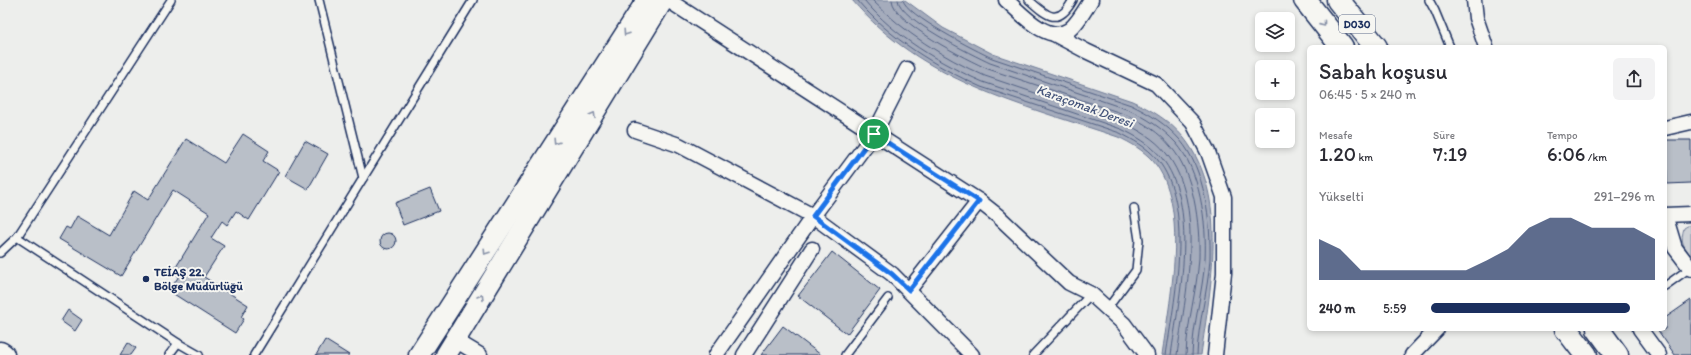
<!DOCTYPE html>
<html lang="tr">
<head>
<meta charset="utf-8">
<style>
  :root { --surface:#fff; --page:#f2f2f3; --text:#2b2b33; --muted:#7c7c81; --accent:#1b2f5e }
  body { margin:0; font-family:Itim,sans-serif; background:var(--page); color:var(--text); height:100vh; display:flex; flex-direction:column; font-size:15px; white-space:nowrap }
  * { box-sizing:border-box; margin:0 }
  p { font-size:13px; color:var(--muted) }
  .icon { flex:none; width:22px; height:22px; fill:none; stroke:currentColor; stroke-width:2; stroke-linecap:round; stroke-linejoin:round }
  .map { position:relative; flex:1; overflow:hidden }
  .side { position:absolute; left:1307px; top:45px; width:360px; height:286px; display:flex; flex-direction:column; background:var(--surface); border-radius:6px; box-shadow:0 2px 6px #0003 }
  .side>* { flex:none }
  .buttons { position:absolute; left:1255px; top:12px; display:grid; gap:8px }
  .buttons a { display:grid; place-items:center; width:40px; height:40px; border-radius:6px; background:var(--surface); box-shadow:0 2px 6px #0003; font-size:20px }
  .pin { position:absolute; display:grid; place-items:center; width:34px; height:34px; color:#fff; margin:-17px; border:2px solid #fff; border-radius:50%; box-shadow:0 1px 4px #0007 }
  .round { display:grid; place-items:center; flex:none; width:42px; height:42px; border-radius:6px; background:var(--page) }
  .overview { display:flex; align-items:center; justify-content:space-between; height:68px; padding:0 12px }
  h1 { font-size:22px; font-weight:600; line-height:30px }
  .metrics { display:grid; grid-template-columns:repeat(3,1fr); gap:6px; height:68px; padding:4px 12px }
  .metrics div { display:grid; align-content:center }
  .metrics b { font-size:20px; font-weight:600 }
  .metrics small { font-size:11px; font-weight:400 }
  .metrics p { font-size:11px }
  .chart { height:112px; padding:8px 12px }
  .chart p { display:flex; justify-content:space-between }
  .chart svg { width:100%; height:72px; margin-top:4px; fill:var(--accent); opacity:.7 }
  ul { padding:0 12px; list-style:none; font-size:13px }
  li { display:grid; grid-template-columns:64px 48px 1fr; align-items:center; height:30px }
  li i { height:10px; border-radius:5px; background:var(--accent) }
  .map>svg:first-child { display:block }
</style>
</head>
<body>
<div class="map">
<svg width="1691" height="355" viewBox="0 0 1691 355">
  <rect width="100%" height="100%" fill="#edeeec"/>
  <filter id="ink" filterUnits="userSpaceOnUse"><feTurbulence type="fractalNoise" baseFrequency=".025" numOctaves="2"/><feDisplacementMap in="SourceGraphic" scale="8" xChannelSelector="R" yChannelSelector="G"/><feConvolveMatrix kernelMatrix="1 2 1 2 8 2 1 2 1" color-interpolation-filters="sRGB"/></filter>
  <g filter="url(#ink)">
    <path fill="#ced2d7" stroke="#74809a" d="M 1691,224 L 1691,256 C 1683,245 1680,242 1684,228 Z"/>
    <path fill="#a5acbc" stroke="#6e7a96" d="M 852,0 L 905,0 L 943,28 L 993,54 L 1132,101 C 1152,110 1170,121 1184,138 C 1230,197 1210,288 1201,355 L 1162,355 C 1169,303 1191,205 1153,161 C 1143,150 1131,143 1118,137 C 1020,104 922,82 852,0 Z"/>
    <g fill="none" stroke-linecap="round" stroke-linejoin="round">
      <g stroke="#526184" stroke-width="1">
        <path d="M 857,0 C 890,39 935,66 981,87 L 1120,133 C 1133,140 1147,147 1157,159 C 1195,205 1174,301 1166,355"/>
        <path d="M 864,0 C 895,37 939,63 983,82 L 1121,129 C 1136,136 1150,144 1161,157 C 1200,205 1179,298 1171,355"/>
        <path d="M 872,0 C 905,33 942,57 985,76 L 1124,123 C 1139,130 1155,139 1166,153 C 1207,205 1185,295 1177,355"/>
        <path d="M 892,0 C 893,23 968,60 988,69 L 1127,115 C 1144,123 1159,132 1171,147 C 1194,173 1200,224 1199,258 C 1197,290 1187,322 1186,355"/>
        <path d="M 898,0 C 899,19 973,55 990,63 L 1129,110 C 1147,118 1162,128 1176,143 C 1200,170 1207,223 1205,259 C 1203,291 1193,323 1192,355"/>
        <path d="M 903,0 C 905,15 977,51 992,58 L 1131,105 C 1150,114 1166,124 1180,140 C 1205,169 1211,222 1210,259 C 1208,291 1198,323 1197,355"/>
      </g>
    </g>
    <g fill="#b9bfc8" stroke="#1b2f5e">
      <path d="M 243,134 L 269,151 L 263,161 L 279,171 L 249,220 L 236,211 L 227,225 L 222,221 L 211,238 L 224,246 L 204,277 L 248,305 L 241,317 L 244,319 L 235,333 L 169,291 L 179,276 L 173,272 L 209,213 L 173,190 L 121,276 L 59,239 L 66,227 L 70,229 L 77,216 L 109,235 L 134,191 L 148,200 L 186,139 L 224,163 Z"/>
      <path d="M 1666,140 L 1691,140 L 1691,183 L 1667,184 Z"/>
      <path d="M 305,141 L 328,154 L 308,189 L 285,176 Z"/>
      <path d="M 430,189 L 439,211 L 403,225 L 395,203 Z"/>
      <circle cx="388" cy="241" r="8"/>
      <path d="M 832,252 L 880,290 L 847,334 L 798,296 Z"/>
      <path d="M 1691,300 L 1691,355 L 1675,355 L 1657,329 L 1665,329 L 1665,318 Z"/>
      <path d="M 68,310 L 82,320 L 75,331 L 61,321 Z"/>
      <path d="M 783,326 L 821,355 L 761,355 Z"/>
      <path d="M 325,340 L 349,355 L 316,355 Z"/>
      <path d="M 128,342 L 136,348 L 131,355 L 120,355 Z"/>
    </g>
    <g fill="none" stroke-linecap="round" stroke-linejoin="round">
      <g stroke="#1b2f5e" stroke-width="10">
        <g id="service">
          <path d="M 319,0 L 363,178"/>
          <path d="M 1029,0 C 1047,16 1058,27 1073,0"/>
          <path d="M 1429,0 L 1435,11 L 1450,47"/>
          <path d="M 0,253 L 17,237"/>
          <path d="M 1665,286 L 1690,268"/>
          <path d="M 1107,309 L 1136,270 L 1139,240 L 1134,208"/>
          <path d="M 178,343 L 199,355"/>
          <path d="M 169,355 L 178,343 L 17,237 L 171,0"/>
          <path d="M 254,355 L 473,0"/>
          <path d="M 845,355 L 888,298"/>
          <path d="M 1033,355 L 1091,294"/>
        </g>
      </g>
      <g stroke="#1b2f5e" stroke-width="17">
        <g id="minor">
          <path d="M 668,0 L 979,201 L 998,216 L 1069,283 L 1091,294 L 1124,324 L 1147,355"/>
          <path d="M 1006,0 C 1020,12 1048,45 1069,30 C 1078,23 1085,10 1091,0"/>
          <path d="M 1474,0 L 1476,18 L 1486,47"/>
          <path d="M 1054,34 L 1086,51 L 1156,84 L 1193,123 L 1208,152 L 1224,197 L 1224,273 L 1215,355"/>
          <path d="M 1665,128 L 1691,122"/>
          <path d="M 635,130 L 679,145 L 813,216 L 892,274 L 972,355"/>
          <path d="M 1665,215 L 1675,248 L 1691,269"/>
          <path d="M 1665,215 L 1691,214"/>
          <path d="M 909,290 L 979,201"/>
          <path d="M 1640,329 L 1659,355"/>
          <path d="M 455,340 L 480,355"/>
          <path d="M 716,355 L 813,216 L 874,134 L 907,69"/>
          <path d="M 744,355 L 812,249"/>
          <path d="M 1412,355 L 1437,329"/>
        </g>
      </g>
      <g stroke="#1b2f5e" stroke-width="23">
        <g id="secondary">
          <path d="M 419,355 L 647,0"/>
          <path d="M 446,355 L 663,0"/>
        </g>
      </g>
      <g stroke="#1b2f5e" stroke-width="25">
        <g id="primary">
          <path d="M 1305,0 L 1342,47"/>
          <path d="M 1338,0 L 1376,47"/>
          <path d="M 1566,329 L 1586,355"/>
          <path d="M 1598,329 L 1617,355"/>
        </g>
      </g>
      <g stroke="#1b2f5e" stroke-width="25">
        <path id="trunk" d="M 0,353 L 3,355"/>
      </g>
      <use href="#service" stroke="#f6f6f2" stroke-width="7"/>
      <use href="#minor" stroke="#f6f6f2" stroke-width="14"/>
      <use href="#secondary" stroke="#f6f6f2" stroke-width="20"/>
      <use href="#primary" stroke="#f6f6f2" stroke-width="22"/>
      <use href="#trunk" stroke="#f6f6f2" stroke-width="22"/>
    </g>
    <defs><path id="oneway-chevron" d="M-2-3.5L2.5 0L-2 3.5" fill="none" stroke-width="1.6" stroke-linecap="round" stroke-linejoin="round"/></defs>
    <g stroke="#8892a8">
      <use href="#oneway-chevron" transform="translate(1323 24) rotate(51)"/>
      <use href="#oneway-chevron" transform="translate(626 33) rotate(123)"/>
      <use href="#oneway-chevron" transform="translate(593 115) rotate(-59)"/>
      <use href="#oneway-chevron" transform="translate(556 142) rotate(123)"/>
      <use href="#oneway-chevron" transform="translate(486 252) rotate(123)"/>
      <use href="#oneway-chevron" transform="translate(481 297) rotate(-59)"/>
    </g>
  </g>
  <g fill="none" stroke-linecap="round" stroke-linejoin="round" filter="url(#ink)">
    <g stroke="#fff" stroke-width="8">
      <path id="route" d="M 874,134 L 979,201 L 909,290 L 892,274 L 813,216 Z"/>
    </g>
    <use href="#route" stroke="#1a73e8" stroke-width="5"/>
  </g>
  <circle fill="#1b2f5e" stroke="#f6f6f2" stroke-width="1.5" cx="146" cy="279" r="4"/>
  <g text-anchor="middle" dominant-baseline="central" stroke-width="4" stroke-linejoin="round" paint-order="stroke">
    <rect fill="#f6f6f2" stroke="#5d6b8a" stroke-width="1" x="1339" y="15" width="36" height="18" rx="3"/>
    <g font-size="11" font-weight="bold" fill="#1b2f5e">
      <text x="1357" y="24">D030</text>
    </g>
    <g font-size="12" font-weight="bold" fill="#1b2f5e" stroke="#f6f6f2" text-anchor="start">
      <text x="154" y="272">TEİAŞ 22.<tspan x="154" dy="14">Bölge Müdürlüğü</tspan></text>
    </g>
    <g font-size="13" font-style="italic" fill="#44547a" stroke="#f6f6f2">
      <text transform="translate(1085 106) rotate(20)">Karaçomak Deresi</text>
    </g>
  </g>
</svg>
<div class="buttons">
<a><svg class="icon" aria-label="layers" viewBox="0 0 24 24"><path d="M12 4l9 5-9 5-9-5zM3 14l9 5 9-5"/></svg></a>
<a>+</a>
<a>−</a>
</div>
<div class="pin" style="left:874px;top:134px;background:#1e9e55"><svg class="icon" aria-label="arrive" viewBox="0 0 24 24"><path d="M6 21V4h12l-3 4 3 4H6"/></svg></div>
<section class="side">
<div class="overview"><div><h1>Sabah koşusu</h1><p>06:45 · 5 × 240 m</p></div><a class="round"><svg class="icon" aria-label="share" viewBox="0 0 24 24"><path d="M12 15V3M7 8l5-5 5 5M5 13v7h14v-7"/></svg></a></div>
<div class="metrics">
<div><p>Mesafe</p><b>1.20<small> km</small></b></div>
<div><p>Süre</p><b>7:19</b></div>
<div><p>Tempo</p><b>6:06<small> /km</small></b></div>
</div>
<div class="chart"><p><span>Yükselti</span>291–296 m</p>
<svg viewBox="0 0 160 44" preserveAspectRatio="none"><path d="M0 44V19L10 25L20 38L30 38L40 38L50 38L60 38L70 38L80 32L90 25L100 12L110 6L120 6L130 12L140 12L150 12L160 19V44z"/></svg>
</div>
<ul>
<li><b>240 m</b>5:59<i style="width:89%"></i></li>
</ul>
</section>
</div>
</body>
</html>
